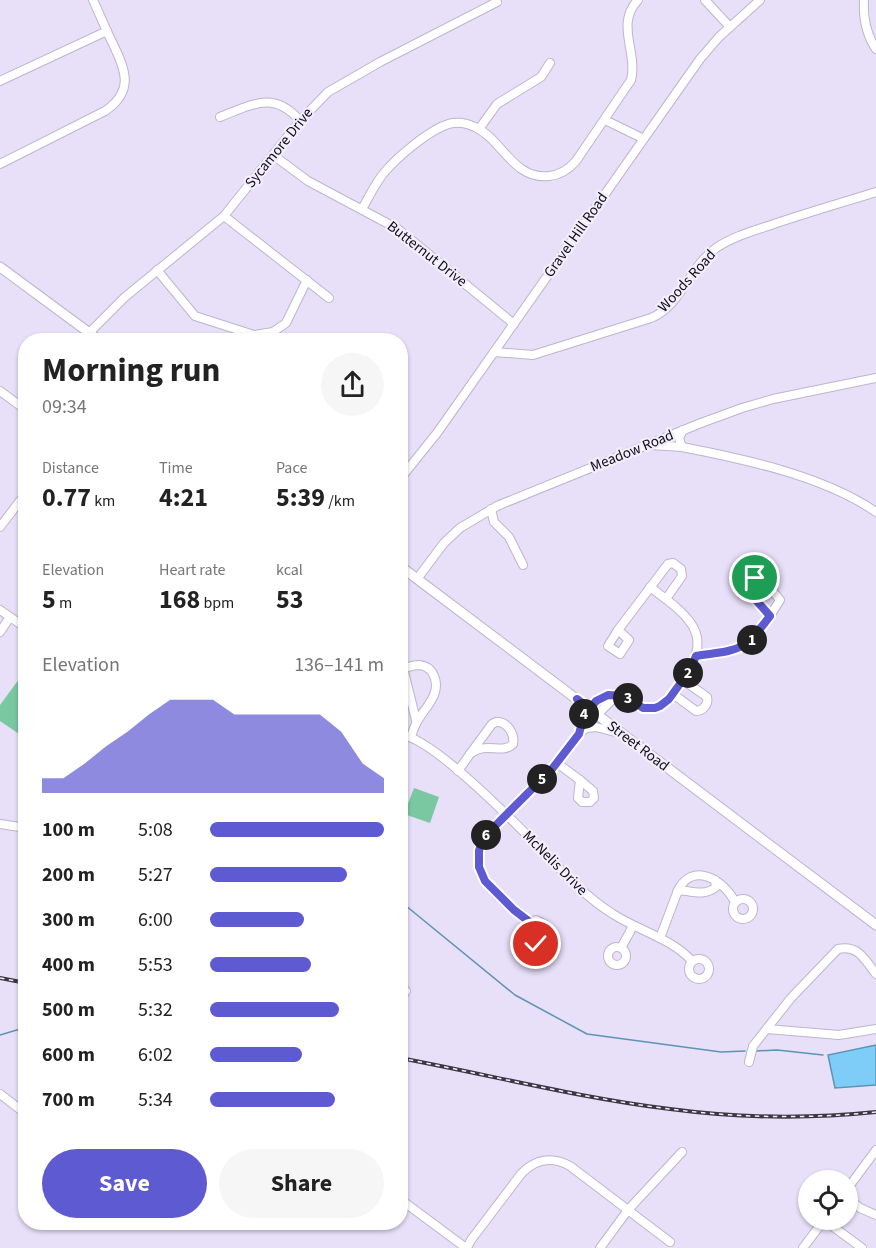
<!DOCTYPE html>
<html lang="en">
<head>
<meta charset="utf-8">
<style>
  :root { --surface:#fff; --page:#f6f6f6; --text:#222; --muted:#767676; --accent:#5e5ad2 }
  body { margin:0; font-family:"Source Sans 3",sans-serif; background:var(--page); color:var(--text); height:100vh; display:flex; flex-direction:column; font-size:22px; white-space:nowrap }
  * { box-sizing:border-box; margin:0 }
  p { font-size:20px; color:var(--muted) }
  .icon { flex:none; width:33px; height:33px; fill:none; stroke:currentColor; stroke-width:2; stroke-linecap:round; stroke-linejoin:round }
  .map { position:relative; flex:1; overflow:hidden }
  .details { position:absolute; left:18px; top:333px; width:390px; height:897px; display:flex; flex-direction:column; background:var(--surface); border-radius:24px; box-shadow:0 2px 4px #0004 }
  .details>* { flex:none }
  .tools { position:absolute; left:798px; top:1170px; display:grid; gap:12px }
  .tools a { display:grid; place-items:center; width:60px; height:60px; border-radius:50%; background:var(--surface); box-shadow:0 2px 4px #0004; font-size:30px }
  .pin { position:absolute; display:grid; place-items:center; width:51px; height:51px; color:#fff; margin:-26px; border:3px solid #fff; border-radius:50%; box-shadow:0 2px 6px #0007 }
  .km { position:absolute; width:30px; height:30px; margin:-15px; border-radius:50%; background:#222; color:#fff; font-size:16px; line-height:30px; text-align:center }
  .round { display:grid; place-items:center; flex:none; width:63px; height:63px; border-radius:32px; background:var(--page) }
  .overview { display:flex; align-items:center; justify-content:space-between; height:102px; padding:0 24px }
  h1 { font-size:33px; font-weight:700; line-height:45px }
  .metrics { display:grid; grid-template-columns:repeat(3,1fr); gap:9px; height:102px; padding:6px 24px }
  .metrics div { display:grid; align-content:center }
  .metrics b { font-size:26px; font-weight:700 }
  .metrics small { font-size:16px; font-weight:400 }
  .metrics p { font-size:16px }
  .chart { height:168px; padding:12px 24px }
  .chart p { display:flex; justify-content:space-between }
  .chart svg { width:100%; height:108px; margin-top:6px; fill:var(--accent); opacity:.7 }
  .action { display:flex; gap:12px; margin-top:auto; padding:12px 24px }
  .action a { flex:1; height:69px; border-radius:36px; background:var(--accent); color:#fff; font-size:24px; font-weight:700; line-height:69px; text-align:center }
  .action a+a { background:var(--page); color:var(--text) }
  ul { padding:0 24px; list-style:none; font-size:20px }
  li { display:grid; grid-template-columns:96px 72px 1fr; align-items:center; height:45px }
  li i { height:15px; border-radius:8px; background:var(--accent) }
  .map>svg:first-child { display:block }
</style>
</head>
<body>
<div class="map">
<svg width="876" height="1248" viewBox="0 0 876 1248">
  <rect width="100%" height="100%" fill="#e8dff8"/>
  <g fill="#7ac8a1">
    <path d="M 25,671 L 25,738 L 0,721 L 0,705 Z"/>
    <path d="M 414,788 L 439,797 L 430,823 L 404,814 Z"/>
  </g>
  <path fill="#7ecdf9" stroke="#5d94b5" stroke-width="1.5" d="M 876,1045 L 876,1085 L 835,1088 L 828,1055 Z"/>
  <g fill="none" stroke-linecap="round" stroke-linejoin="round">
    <g stroke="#5d94b5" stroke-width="1.5">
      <path d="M 400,901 L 515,995 L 587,1034 L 721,1052 L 745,1051"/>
      <path d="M 0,1035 L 20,1029 L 26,1023"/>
      <path d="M 756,1051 L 777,1050 L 823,1055"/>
    </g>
    <g stroke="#bdb5cd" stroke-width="10">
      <g id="minor">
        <path d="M 705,0 L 730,27"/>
        <path d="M 864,0 C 863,17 866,34 876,49"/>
        <path d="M 0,81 L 107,31"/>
        <path d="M 220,117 C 251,105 274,90 300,121"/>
        <path d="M 605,120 L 642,138"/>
        <path d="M 479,129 L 497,104 L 541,77 L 550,63"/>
        <path d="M 273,155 L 308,181 L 398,229 L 514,324"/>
        <path d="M 0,164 L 105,111 C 134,91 126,71 113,44 C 106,30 100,15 93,0"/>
        <path d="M 362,209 C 369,197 375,184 383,174 C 396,158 433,126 453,123 C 460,122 469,124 475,127 C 502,139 513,180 549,176 C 560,175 569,169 576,161 L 631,80 C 638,52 615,24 638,0"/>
        <path d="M 224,216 L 329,298"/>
        <path d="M 157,270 L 195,316 L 254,335 L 273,332 L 286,323 L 307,280"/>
        <path d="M 89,333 L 125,297 L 224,216 L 300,121 L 328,92 L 380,62 L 497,2"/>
        <path d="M 494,352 L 533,355 L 651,318 C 682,305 689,267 716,248 C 732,237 753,231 771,225 C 806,213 841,203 876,192"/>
        <path d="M 0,391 L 26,410"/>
        <path d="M 650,445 L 682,447 L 679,438 L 683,430"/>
        <path d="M 682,447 C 744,459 824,476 876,512"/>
        <path d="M 400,479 L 437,433 L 700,59 L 719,37 L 760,0"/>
        <path d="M 491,509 L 494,522 L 509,537 L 523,565"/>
        <path d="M 0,527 L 26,493"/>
        <path d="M 761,577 L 780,600 L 770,616 L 747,589 L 755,578 Z"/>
        <path d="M 417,579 L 444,543 L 460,528 L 497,506 L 701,423 L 742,408 L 773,399 L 876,378"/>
        <path d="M 0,610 L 26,628"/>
        <path d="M 618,630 L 668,564 L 673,563 L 681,569 L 682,576 L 666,599"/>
        <path d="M 618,630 L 629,640 L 620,654 L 608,646 Z"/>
        <path d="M 0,632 L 10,617"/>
        <path d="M 696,656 C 741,649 742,653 770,616"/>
        <path d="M 403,668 L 416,720"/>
        <path d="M 400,669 C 406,668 413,665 419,665 C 434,666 439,683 434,695 C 427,711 417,715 411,737"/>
        <path d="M 673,694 L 696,711 C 703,711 709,704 707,697 L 683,680"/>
        <path d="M 579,702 C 587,712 583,722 579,733"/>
        <path d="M 590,709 C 597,700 601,696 612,696 C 617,696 620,694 625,696 C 636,701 641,711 654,708 C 667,705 673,693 680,683 C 717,635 690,617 650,587"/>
        <path d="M 597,715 L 612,700 L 612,696"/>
        <path d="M 496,722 C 507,721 515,734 513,744 C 502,755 486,741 470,754 L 492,724 Z"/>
        <path d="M 400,735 C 429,735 510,818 532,840 C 558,866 582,895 613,914 C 639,931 671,938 692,961"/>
        <path d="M 557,763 L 580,780"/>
        <path d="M 458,771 L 470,754"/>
        <path d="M 580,780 L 593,791 L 594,798 L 590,802 L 582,802 L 578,798 Z"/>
        <path d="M 0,824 L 26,828"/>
        <path d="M 677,892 C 692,860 724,880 735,902"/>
        <circle cx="743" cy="909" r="10"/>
        <path d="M 536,920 L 544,924 L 547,932 L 545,940 L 539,944 C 530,942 527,934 529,925 Z"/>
        <path d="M 531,923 C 503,902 459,871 488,833 L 552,769 L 579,734 L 586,728 L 596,727 L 619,733"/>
        <path d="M 660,938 L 677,893 L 681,890 C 694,892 705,896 716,887 L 715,880"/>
        <circle cx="617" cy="956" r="9"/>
        <path d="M 621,948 L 633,926"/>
        <circle cx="699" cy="969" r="10"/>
        <path d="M 400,987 L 406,991 L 400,1000"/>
        <path d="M 767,1029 L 839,1035 L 876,1029"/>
        <path d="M 749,1062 L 753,1046 L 791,998 L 838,949 C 859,945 864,959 876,974"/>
        <path d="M 0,1094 L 26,1114"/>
        <path d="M 848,1188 L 876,1150"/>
        <path d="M 848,1198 L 860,1208 L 876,1215"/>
        <path d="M 400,1199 L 466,1248"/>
        <path d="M 824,1220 L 862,1248"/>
        <path d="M 467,1248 L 471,1240 L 521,1174 C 535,1159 552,1156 570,1166 L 670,1242"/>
        <path d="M 600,1248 L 628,1210 L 682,1152"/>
        <path d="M 803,1248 L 824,1220"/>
      </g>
    </g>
    <g stroke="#bdb5cd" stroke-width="11">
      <g id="major">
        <path d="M 0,267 L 99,340"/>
        <path d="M 400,566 L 876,925"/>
      </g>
    </g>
    <use href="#minor" stroke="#fff" stroke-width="8"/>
    <use href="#major" stroke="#fff" stroke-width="9"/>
    <g stroke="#3b3743" stroke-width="4">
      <g id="rail">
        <path d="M 0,978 L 26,983"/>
        <path d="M 400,1058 C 490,1075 580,1098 670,1109 C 738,1118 808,1119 876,1112"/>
      </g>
    </g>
    <use href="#rail" stroke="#f3eefe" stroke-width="1.5" stroke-dasharray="4.5" stroke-linecap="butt"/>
  </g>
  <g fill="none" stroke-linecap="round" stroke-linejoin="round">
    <g stroke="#fff" stroke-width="12">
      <path id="route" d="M 536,944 L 529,934 L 531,923 L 514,910 L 485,881 L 479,867 L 479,851 L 481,843 L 488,833 L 552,769 L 579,734 L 584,715 L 583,707 L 577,699 L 590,709 L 596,701 L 608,695 L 625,696 L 643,708 L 655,708 L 660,706 L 669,699 L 690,670 L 696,656 C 741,649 742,653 770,616 L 748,591 L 747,586 L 755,578"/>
    </g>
    <use href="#route" stroke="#5e5ad2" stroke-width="8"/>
  </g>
  <g text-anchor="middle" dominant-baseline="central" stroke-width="4.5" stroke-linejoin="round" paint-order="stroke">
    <g font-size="15" fill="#110e17" stroke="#f3eefe">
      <text transform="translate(279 148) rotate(-51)">Sycamore Drive</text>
      <text transform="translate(576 235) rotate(-55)">Gravel Hill Road</text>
      <text transform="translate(427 254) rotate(38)">Butternut Drive</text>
      <text transform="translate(687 281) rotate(-48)">Woods Road</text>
      <text transform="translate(632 451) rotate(-22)">Meadow Road</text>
      <text transform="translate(638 746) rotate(37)">Street Road</text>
      <text transform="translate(555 863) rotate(45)">McNelis Drive</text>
    </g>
  </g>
</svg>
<div class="tools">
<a><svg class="icon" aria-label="locate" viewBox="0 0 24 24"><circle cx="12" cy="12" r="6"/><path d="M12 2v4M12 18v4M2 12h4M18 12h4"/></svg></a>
</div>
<div class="pin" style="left:755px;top:578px;background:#1e9e55"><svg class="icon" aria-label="arrive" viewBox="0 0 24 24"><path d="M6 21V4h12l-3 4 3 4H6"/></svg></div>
<div class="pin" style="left:536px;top:944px;background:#d93025"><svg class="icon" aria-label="check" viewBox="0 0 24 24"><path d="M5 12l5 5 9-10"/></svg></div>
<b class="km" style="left:752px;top:640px">1</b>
<b class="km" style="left:688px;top:673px">2</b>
<b class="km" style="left:628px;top:698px">3</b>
<b class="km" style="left:584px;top:714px">4</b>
<b class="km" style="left:542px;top:779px">5</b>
<b class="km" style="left:486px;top:835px">6</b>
<section class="details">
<div class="overview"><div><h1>Morning run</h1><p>09:34</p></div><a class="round"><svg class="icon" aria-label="share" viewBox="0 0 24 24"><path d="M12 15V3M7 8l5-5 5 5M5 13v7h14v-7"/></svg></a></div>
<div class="metrics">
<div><p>Distance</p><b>0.77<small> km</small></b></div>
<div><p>Time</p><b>4:21</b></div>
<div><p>Pace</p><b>5:39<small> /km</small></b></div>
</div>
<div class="metrics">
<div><p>Elevation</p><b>5<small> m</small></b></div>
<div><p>Heart rate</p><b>168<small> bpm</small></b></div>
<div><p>kcal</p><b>53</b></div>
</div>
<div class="chart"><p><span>Elevation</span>136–141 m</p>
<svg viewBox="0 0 160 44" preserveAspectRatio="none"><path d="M0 44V38L10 38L20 32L30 25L40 19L50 12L60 6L70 6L80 6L90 12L100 12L110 12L120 12L130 12L140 19L150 32L160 38V44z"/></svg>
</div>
<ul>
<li><b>100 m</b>5:08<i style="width:100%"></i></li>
<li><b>200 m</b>5:27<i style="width:79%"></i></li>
<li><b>300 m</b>6:00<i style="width:54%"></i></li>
<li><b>400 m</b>5:53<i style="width:58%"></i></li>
<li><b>500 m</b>5:32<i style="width:74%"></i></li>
<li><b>600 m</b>6:02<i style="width:53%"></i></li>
<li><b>700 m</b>5:34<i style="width:72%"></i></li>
</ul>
<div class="action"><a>Save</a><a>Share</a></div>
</section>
</div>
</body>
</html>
